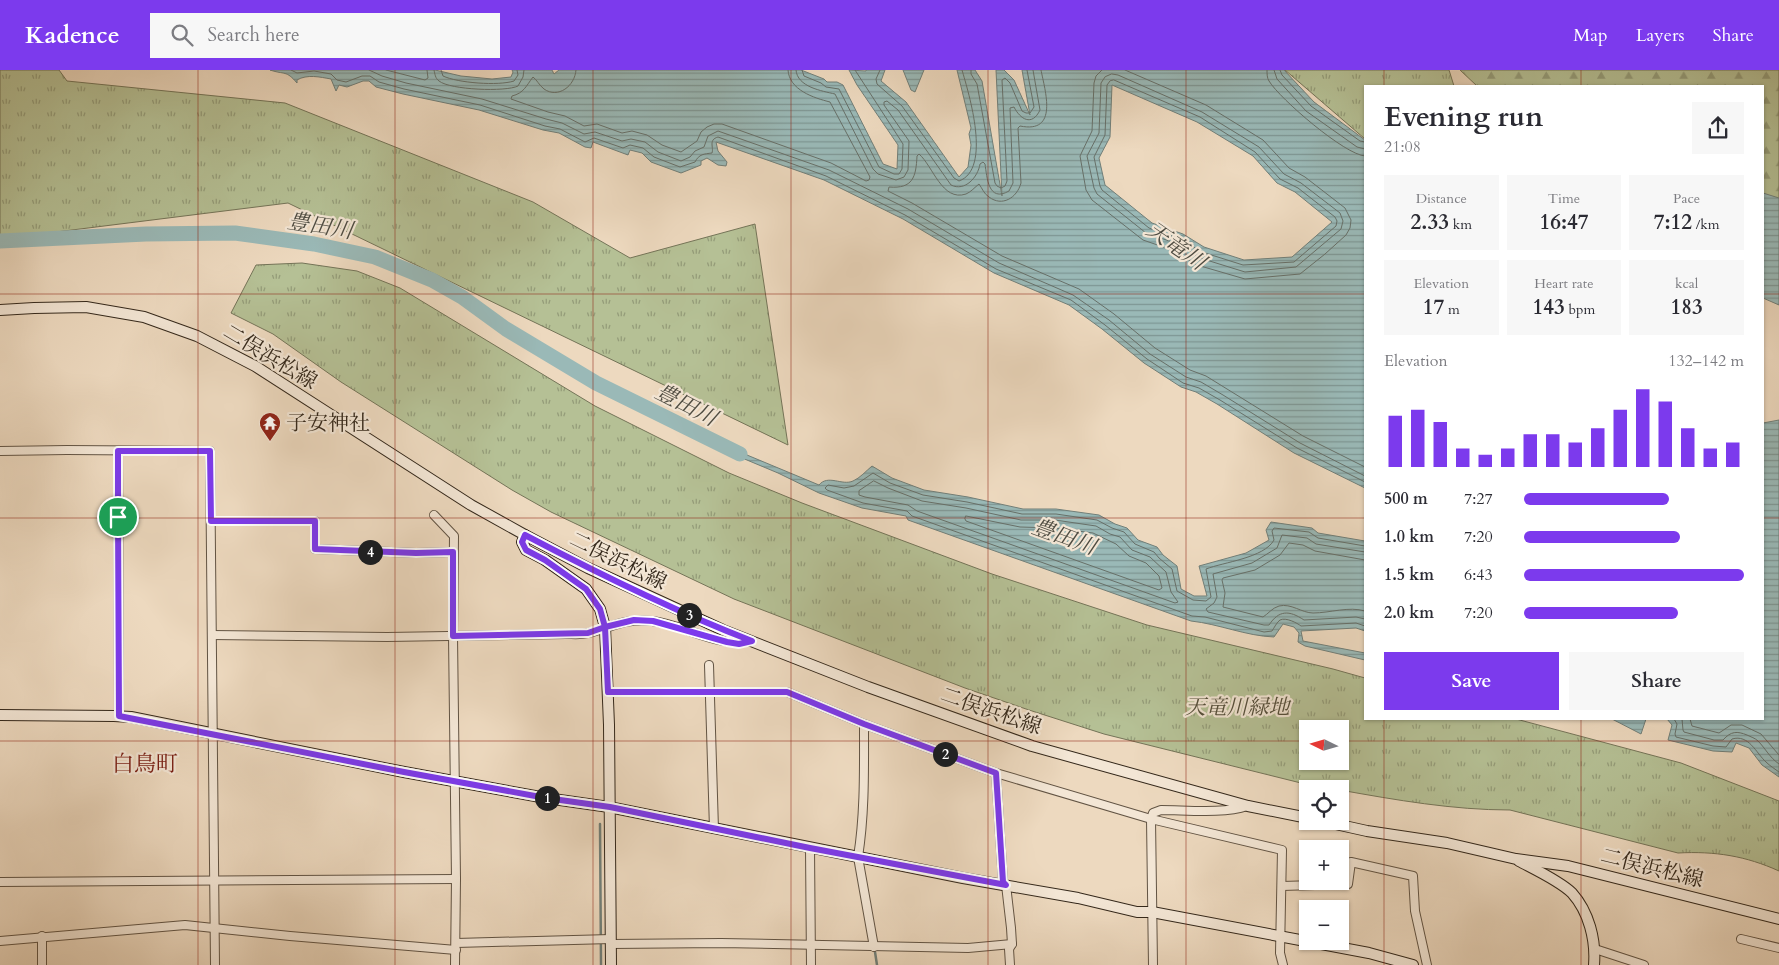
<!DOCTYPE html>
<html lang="en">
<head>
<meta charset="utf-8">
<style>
  :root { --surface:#fff; --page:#f7f7f7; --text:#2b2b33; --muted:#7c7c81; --accent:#7c3aed }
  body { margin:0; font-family:Cardo,"Noto Serif JP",serif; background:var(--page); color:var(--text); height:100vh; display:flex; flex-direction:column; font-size:19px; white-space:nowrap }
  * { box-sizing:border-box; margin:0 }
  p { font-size:16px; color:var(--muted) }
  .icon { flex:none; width:28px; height:28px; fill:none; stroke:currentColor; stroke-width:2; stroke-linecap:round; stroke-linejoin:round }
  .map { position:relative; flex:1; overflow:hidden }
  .side { position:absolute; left:1364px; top:15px; width:400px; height:635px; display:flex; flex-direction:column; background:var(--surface); border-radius:0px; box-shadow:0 1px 4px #0004 }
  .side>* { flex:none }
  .needle { width:32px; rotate:275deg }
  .buttons { position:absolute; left:1299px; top:650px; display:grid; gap:10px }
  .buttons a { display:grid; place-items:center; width:50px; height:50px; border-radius:0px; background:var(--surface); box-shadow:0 1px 4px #0004; font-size:25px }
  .pin { position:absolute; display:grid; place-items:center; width:42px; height:42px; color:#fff; margin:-21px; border:2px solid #fff; border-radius:50%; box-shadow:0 1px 5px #0007 }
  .km { position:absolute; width:25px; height:25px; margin:-12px; border-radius:50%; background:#222; color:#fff; font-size:14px; line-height:25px; text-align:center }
  .round { display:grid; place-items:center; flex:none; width:52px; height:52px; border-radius:0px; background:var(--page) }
  .overview { display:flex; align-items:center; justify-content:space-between; height:85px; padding:0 20px }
  h1 { font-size:28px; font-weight:800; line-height:38px }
  .stats { display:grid; grid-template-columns:repeat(3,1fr); gap:8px; height:85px; padding:5px 20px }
  .stats div { display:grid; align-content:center; border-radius:0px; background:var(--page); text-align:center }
  .stats b { font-size:21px; font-weight:800 }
  .stats small { font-size:14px; font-weight:400 }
  .stats p { font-size:14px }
  .chart { height:140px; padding:10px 20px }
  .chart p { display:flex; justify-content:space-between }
  .chart svg { width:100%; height:90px; margin-top:5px; stroke:var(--accent); stroke-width:6 }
  .button { display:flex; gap:10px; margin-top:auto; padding:10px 20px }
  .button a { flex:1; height:58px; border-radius:0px; background:var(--accent); color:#fff; font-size:20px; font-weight:800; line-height:58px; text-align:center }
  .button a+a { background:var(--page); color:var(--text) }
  ul { padding:0 20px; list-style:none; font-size:16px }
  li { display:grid; grid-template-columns:80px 60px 1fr; align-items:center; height:38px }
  li i { height:12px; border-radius:6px; background:var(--accent) }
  header { display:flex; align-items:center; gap:30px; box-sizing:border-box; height:70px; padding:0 25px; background:var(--accent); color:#fff }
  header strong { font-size:24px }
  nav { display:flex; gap:28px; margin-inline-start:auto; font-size:18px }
  .search { width:350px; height:45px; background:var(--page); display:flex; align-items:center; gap:12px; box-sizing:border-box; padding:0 18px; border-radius:0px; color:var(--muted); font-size:19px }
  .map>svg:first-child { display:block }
</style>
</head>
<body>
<header>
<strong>Kadence</strong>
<div class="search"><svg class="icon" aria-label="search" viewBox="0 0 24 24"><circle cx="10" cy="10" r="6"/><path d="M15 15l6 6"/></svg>Search here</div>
<nav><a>Map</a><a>Layers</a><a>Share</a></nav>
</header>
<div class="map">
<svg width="1779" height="895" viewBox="0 0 1779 895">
  <defs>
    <pattern id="grass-tufts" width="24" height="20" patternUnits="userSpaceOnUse" patternTransform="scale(1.25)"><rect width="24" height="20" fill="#b5c095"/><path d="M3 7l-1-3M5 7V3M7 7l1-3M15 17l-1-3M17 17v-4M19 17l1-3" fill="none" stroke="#949c79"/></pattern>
    <pattern id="forest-firs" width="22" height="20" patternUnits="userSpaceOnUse" patternTransform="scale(1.25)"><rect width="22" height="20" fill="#b5c095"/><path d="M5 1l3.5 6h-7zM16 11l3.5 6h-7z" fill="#949c79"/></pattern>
    <pattern id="water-rules" width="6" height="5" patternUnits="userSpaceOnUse" patternTransform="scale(1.25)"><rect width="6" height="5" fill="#9ab9b7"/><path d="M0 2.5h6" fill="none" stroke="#7e9694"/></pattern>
  </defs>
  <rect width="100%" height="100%" fill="#edd9bf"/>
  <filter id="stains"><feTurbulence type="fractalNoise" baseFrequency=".004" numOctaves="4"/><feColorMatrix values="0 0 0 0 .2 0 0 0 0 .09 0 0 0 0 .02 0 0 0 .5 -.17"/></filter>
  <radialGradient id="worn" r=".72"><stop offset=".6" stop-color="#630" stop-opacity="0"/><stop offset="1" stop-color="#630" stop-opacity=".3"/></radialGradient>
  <g fill="url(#grass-tufts)" stroke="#747458" fill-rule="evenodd">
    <path d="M 0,0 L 59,0 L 67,11 L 285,33 L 533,132 L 630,188 L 755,154 L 788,375 L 288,133 L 0,169 Z"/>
    <path d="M 1285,0 L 1449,0 L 1454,16 L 1365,16 L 1365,69 Z"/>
    <path d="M 302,193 L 357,201 L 400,218 L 595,336 L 729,403 L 802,433 L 992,504 L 1147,555 L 1333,599 L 1365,608 L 1365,649 L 1516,649 L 1681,693 L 1779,731 L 1779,801 C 1746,786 1715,781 1678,783 L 1510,740 C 1453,740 1396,730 1340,720 L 1340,719 L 1309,715 L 1104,664 L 1029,640 L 965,618 L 734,529 L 551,442 L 512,420 L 341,312 L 273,264 L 231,243 L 256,195 ZM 1308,659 L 1340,659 L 1340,691 L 1308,691 Z"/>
  </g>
  <path fill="url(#forest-firs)" stroke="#747458" d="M 1460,0 L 1779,0 L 1779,129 L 1763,125 L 1762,16 L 1477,16 Z"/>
  <g fill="url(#water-rules)" stroke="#717f79" fill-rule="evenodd">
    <path d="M 270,0 L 435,0 L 461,6 L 492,9 L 511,7 L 513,2 L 512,0 L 552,0 L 554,4 L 559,0 L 801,0 L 824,9 L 827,12 L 837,12 L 843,15 L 883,94 L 897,99 L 898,75 L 857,15 L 849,0 L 866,1 L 866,0 L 885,0 L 881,11 L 906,32 L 959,107 L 968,97 L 971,75 L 969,64 L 971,58 L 957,0 L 975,0 L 982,11 L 1002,126 L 996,0 L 1004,0 L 1014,10 L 1030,45 L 1022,0 L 1284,0 L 1314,32 L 1365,70 L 1365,418 L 1294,383 L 1217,334 L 1196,322 L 1181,317 L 1144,293 L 1102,259 L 1069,235 L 994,203 L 903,149 L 824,110 L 716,72 L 718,81 L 727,92 L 726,96 L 718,95 L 707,88 L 701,91 L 701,95 L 681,103 L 651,92 L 642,83 L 630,80 L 628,85 L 593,72 L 591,78 L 585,77 L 559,63 L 543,60 L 479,40 L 403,24 L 376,17 L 369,11 L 363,11 L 347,17 L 339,15 L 336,21 L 331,9 C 320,7 307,4 297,10 L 297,13 C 286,0 285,5 270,0 ZM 1112,15 L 1197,52 L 1253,86 L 1277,113 L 1295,122 L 1332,152 L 1292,187 L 1244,190 L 1204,177 L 1183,164 L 1152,153 L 1105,115 L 1099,88 L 1110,67 Z"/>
    <path d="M 903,0 L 924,0 L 915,22 L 911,20 Z"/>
    <path d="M 1763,123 L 1779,128 L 1779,235 L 1763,228 Z"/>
    <path d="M 1779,350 L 1779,707 L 1762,695 L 1749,678 L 1736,673 L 1732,682 L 1713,681 L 1668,670 L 1672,655 L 1667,649 L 1762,649 L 1763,353 Z"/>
    <path d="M 723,375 L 819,415 C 828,404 842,416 853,411 C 860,408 866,401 872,396 L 892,408 L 924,420 L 968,427 L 1023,439 L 1056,439 L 1099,445 L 1115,454 L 1127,458 L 1138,470 L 1157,477 L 1163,485 L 1177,496 L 1181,519 L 1194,526 L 1207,526 L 1199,496 L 1246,483 L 1269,470 L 1266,460 L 1271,452 L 1312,458 L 1318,463 L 1365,471 L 1365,561 L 1356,558 L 1301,561 L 1303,571 L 1365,583 L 1365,590 L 1305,576 L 1298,572 L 1299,563 L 1294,557 L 1283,554 L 1274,567 C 1246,566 1219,554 1191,551 L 908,450 L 906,446 L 862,438 L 819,423 L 778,403 L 723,380 Z"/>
    <path d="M 1612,649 L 1646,649 L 1641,664 Z"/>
  </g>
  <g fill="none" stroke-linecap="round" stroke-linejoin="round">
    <g stroke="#677069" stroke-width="1">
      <path d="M 291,0 L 297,3 L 314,1 L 331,4 L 337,10 L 346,12 L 362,6 L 370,6 L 379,12 L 404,19 L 480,35 L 545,56 L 560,59 L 585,72 L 594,68 L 623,78 L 630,75 L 643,78 L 654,87 L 680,97 L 695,92 C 699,84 704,84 712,83 C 714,77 708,70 718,67 L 826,106 L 905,145 L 996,199 L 1071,230 L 1105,255 L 1147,289 L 1183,313 L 1199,318 L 1220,330 L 1297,378 L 1365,412"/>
      <path d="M 369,0 L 382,6 L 406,13 L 482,29 L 546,49 L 562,53 L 584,64 L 595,62 L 622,71 L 631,69 L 645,72 L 658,82 L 681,91 L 690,87 L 695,81 L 704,77 L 708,66 L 718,61 L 829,100 L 908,139 L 999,193 L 1073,225 L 1109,250 L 1150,284 L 1186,307 L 1201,312 L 1223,325 L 1300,373 L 1365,406"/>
      <path d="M 386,0 L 425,10 L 428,8 L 427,0"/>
      <path d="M 434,0 C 435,4 435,8 439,11 C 450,20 506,22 518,16 L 523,7 L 524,0"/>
      <path d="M 441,0 L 443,6 C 458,13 498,16 514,11 L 518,5 L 517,0"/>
      <path d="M 576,0 C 575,16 558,29 544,19 C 539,15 537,10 533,7 C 526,16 524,23 512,26 L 511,29 L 548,42 L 565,46 L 584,56 L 597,54 L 622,63 L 632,61 L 647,65 L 662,75 L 681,82 L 697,71 L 701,62 L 707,57 L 714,54 L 722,54 L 831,93 L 866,111 L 869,110 L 870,107 L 830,32 C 814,28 789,20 788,0"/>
      <path d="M 796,0 C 797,17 822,21 835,24 L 873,99 L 878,104 L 896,110 L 904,107 L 908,100 L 909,71 L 884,35 L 884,32 L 887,31 L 898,40 L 951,115 C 965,122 978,107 980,94 L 983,92 L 985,94 C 987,107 988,133 1009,121 L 1013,113 L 1010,38 L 1014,37 C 1020,49 1032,57 1040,40 L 1033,0"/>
      <path d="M 802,0 L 804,6 L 821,13 L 826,17 L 839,19 L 879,97 L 894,104 L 899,104 L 902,99 L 903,74 L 855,0"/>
      <path d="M 880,0 L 876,9 L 877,14 L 902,36 L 954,108 L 959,111 C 992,99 969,24 962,0"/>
      <path d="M 971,0 L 971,4 L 977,14 L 995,113 L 997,116 L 1001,118 L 1005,116 L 1007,111 L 1002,10 L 1005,8 L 1010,13 L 1022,41 L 1026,43 L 1030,43 L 1034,37 L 1027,0"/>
      <path d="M 1041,0 C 1045,21 1059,64 1020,56 L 1018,58 L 1021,113 C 1017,128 1002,137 989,127 C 984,124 982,118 979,114 C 975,117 971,122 966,124 C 942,132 933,96 919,84 L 917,86 C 916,107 913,119 889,117 L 888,121 L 912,133 L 1002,186 L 1079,219 L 1114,244 L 1155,278 L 1190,300 L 1206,306 L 1303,366 L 1365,397"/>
      <path d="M 1102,0 L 1096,6 L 1094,13 L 1092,61 L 1080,86 L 1086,120 L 1092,130 L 1143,170 L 1175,181 L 1197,195 L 1245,209 L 1300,204 L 1325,184 L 1346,165 L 1350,158 L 1351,150 L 1345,138 L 1305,107 L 1289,98 L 1263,70 L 1206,35 L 1125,0"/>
      <path d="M 1267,0 C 1267,4 1267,8 1269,11 C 1280,29 1345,85 1365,86"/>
      <path d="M 1274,0 L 1277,9 L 1306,41 L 1357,77 L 1365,79"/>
      <path d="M 1280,0 L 1282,5 L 1311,36 L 1360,71 L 1365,72"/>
      <path d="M 1112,4 L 1118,5 L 1202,42 L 1259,77 L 1284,104 L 1301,113 L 1340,143 L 1343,151 L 1341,159 L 1296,197 L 1245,202 L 1200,188 L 1178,174 L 1146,163 L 1097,124 L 1094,118 L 1087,86 L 1099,63 L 1101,13 L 1105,7 Z"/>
      <path d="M 1114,10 L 1200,47 L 1255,82 L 1280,109 L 1298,118 L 1335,147 L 1337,151 L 1336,156 L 1294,192 L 1243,195 L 1202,182 L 1180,169 L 1149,158 L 1102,120 L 1100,116 L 1094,87 L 1105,65 L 1107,15 L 1110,11 Z"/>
      <path d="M 874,411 L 888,418 L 922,431 L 966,438 L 1021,450 L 1055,450 L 1096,456 L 1110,464 L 1120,467 L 1132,480 L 1150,487 L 1166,502 L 1171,522 L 1178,532 L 1175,533 L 917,441 L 908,435 L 865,427 L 859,425 L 859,421 Z"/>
      <path d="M 966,446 L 1020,457 L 1055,458 L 1093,463 L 1116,474 L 1129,486 L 1146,493 L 1159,506 L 1162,518 L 1159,520 L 966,451 L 965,449 Z"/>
      <path d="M 1365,476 L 1318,468 L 1309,462 L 1274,458 L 1272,461 L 1274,470 C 1264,488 1224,492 1206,499 L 1211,527 L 1206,531 L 1193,530 L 1177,521 L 1172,499 L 1159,488 L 1154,482 L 1135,474 L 1124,462 L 1112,458 L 1097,450 L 1056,444 L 1022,444 L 967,432 L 923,425 L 890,413 L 873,403 L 854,416 L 844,418 L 828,415 L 825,418 L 827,420 L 863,433 L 907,441 L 912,446 L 1192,546 L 1205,547 L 1264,562 L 1272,561 C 1274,558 1277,552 1280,550 C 1286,547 1297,553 1301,556 L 1356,553 L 1365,556"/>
      <path d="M 1365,482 L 1316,474 L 1307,468 L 1282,465 L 1277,478 L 1252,493 L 1213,504 L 1217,527 L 1214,533 L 1206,539 L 1208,542 L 1264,555 L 1269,555 C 1279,540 1289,540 1304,550 L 1356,547 L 1365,549"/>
      <path d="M 1365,490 L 1315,481 L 1303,475 L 1289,473 L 1280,485 L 1255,500 L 1223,508 L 1222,510 L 1225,523 L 1223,537 L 1263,547 C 1268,544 1272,538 1279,536 C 1291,533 1302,543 1313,543 C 1330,543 1349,536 1365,541"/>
      <path d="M 1674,649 L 1677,654 L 1675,664 L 1676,667 L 1713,676 L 1726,677 L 1732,669 C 1749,664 1756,683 1766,692 C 1770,696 1775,699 1779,702"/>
      <path d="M 1682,649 L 1683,660 L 1684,662 L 1714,670 L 1723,670 C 1731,661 1737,661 1747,665 C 1751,667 1755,668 1758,671 C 1766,679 1769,687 1779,694"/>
      <path d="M 1690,649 L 1692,656 L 1719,663 L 1731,655 L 1742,655 L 1761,664 L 1779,685"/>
    </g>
    <g stroke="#717f79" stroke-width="2.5">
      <path d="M 600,754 L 601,895"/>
      <path d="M 875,882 L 877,895"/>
    </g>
    <path stroke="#9ab9b7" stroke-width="15" d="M 0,171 L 146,164 L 235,163 L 314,174 L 375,187 L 432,210 L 462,227 L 506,259 L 596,313 L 740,384"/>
    <g stroke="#625444" stroke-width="10">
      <g id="street">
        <path d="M 0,381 L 67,380 L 210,381 L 215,895"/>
        <path d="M 118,381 L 119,646"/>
        <path d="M 434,445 L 454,466 L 453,566 L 456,809 L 455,895"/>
        <path d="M 211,451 L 315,451 L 315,479 L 416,483 L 453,482"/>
        <path d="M 212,565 L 387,567 L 566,564 C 573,564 581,565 588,563 C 613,557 624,548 652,551 C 686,555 717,578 752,571"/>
        <path d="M 709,595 L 714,759"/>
        <path d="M 608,622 L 787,622 L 864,654 L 996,703 L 1151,749 L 1282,780 L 1280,883 L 1283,895"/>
        <path d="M 864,654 C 864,698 865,743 858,787 L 874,877"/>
        <path d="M 996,703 L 1003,812 L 1006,815 L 1011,858 L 1012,874 L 1009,879 L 1010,895"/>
        <path d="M 810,778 L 811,895"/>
        <path d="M 0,812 L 456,809"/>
        <path d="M 1282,816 L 1348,814 L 1351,792 L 1413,806 L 1415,841 L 1427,895"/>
        <path d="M 42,866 L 42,895"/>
        <path d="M 1741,869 L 1779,878"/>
        <path d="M 0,871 L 185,855 L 290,866 L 456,880"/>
        <path d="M 456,873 L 611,869"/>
        <path d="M 611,874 L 721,873 L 968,878 L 1012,874"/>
        <path d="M 1595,879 L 1644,895"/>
        <path d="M 1153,895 L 1151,749 L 1153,743 L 1161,740 C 1186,740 1224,744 1247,736"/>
      </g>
    </g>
    <g stroke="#34281b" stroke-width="12">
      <g id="secondary">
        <path d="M 0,240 L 34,238 L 86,237 L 144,247 L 197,266 L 255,296 L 471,435 L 525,465 L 588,498 L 723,560 L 868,617 L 1032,676 L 1248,736 L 1308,748"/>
        <path d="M 525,465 L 522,472 L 526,480 L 545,490 L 586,519 L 600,539 L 605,557 L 609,655 L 611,895"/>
        <path d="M 0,645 L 114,646 L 131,647 L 404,702 L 546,728 L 609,737 L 963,808 L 1078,828 L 1137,842 L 1152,842 L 1369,883 L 1413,895"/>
        <path d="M 1322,751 L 1367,761 L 1447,773 L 1516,789 L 1568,796 L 1779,849"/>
        <path d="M 1519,791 C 1534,799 1560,811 1572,823 C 1589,842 1596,870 1594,895"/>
      </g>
    </g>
    <use href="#street" stroke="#f3e6d5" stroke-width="8"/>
    <use href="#secondary" stroke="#f3e6d5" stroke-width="10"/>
  </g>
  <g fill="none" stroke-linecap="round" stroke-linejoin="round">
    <g stroke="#fff" stroke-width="10">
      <path id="route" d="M 118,447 L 119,646 L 404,702 L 546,728 L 610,737 L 810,778 L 1006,815 L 1003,812 L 996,703 L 864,654 L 787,622 L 608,622 L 605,557 L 634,550 L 653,551 L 727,572 L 739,574 L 752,571 C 674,541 599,504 525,465 L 522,472 L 526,480 L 545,490 L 586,519 L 600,539 L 605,557 L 588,563 L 453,566 L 453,482 L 416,483 L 315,479 L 315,451 L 211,451 L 210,381 L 118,381 L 118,447"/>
    </g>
    <use href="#route" stroke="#7c3aed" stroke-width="6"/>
  </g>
  <path fill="none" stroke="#8f2418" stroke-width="1" stroke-opacity="0.55" d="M 198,0 L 198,895M 395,0 L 395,895M 593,0 L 593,895M 791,0 L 791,895M 988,0 L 988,895M 1186,0 L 1186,895M 1384,0 L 1384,16M 1581,0 L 1581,16M 0,224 L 1365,224M 1762,224 L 1779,224M 0,448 L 1365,448M 1762,448 L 1779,448M 1384,649 L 1384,895M 1581,649 L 1581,895M 0,671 L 1308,671M 1340,671 L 1779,671"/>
  <defs>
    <g id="temple-pin" transform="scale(1.125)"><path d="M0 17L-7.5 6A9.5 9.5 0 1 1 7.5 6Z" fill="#8f2418" stroke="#f3e6d5"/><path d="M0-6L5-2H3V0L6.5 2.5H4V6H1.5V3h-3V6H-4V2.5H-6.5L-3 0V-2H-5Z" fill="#fff"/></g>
  </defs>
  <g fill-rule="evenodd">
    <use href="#temple-pin" x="270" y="353"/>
  </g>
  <g text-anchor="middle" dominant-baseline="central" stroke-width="4.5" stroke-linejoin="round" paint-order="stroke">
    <g font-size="21" fill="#34281b" stroke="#f3e6d5">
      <text transform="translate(270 287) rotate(31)">二俣浜松線</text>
      <text transform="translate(618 491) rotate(26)">二俣浜松線</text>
      <text transform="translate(991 641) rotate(19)">二俣浜松線</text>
      <text transform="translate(1652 798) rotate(14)">二俣浜松線</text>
    </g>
    <g font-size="21" fill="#34281b" stroke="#f3e6d5" text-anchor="start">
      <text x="286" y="353">子安神社</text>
    </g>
    <g font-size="21" font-style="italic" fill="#544e3a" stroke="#f3e6d5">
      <text x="1237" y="637">天竜川緑地</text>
    </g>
    <g font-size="22" font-style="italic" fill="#4e4c42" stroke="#f3e6d5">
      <text transform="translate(320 156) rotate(9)">豊田川</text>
      <text transform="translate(1176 176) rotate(35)">天竜川</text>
      <text transform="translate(686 335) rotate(27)">豊田川</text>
      <text transform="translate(1064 467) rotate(20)">豊田川</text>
    </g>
    <g font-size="22" fill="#7a1f14" stroke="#f3e6d5">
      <text x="145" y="694">白鳥町</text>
    </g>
  </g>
  <rect width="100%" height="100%" filter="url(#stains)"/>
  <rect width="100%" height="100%" fill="url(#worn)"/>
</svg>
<div class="buttons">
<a><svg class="needle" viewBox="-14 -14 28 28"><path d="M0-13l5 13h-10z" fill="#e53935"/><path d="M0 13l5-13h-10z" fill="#7c7c81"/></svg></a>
<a><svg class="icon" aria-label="locate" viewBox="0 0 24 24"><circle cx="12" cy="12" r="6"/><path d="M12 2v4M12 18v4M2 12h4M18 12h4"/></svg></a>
<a>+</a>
<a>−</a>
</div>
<div class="pin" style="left:118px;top:447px;background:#1e9e55"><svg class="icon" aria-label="arrive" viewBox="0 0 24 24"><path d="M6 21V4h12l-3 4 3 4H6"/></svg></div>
<b class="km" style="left:547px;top:728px">1</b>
<b class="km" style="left:945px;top:684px">2</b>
<b class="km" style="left:689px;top:545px">3</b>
<b class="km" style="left:370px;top:482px">4</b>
<section class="side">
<div class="overview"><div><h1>Evening run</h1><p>21:08</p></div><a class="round"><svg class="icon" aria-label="share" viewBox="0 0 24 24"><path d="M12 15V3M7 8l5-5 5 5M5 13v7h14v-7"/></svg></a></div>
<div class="stats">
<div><p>Distance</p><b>2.33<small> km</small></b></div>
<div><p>Time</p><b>16:47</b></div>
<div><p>Pace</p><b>7:12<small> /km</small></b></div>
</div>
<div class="stats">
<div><p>Elevation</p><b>17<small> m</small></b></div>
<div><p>Heart rate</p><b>143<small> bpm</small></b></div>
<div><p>kcal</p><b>183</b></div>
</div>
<div class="chart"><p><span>Elevation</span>132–142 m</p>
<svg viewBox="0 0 160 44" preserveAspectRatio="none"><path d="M5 44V19M15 44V16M25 44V22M35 44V35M45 44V38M55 44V35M65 44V28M75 44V28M85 44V32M95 44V25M105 44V16M115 44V6M125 44V12M135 44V25M145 44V35M155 44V32"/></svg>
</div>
<ul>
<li><b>500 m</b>7:27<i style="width:66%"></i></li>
<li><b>1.0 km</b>7:20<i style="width:71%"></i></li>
<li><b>1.5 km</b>6:43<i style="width:100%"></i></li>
<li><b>2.0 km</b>7:20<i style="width:70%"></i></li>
</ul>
<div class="button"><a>Save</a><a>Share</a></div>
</section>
</div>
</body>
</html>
